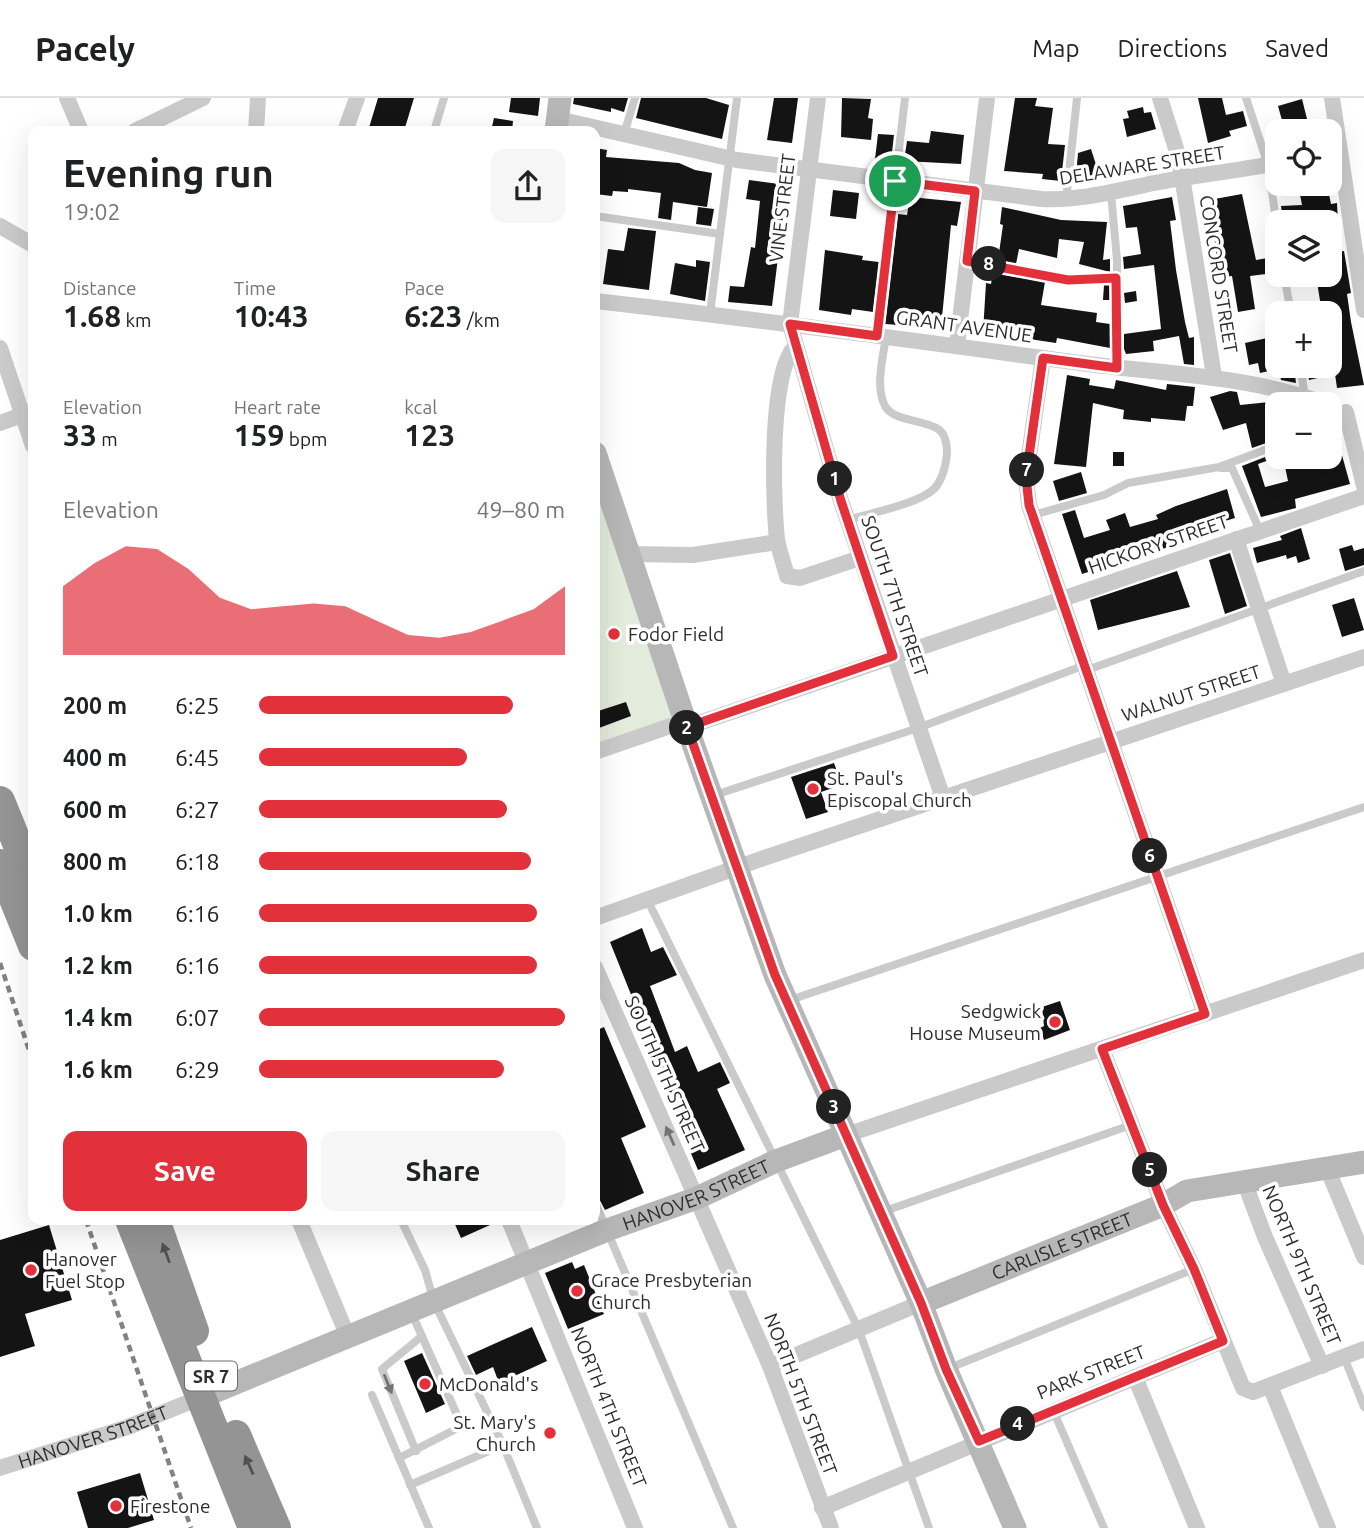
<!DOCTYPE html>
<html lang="en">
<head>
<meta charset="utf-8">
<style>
  :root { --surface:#fff; --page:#f6f6f6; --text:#202124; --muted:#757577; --line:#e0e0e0; --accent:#e2313b }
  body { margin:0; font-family:Ubuntu,sans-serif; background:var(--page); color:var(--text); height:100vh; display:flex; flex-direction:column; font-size:26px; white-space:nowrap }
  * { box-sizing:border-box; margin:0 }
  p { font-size:23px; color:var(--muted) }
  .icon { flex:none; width:38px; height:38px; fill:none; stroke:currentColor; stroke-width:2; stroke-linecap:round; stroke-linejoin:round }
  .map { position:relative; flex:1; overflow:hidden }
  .drawer { position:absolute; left:28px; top:28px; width:572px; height:1099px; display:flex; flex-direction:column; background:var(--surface); border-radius:14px; box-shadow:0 7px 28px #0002 }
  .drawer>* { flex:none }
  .controls { position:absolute; left:1265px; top:21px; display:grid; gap:14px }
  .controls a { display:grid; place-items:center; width:77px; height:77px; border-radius:14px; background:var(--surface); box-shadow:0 7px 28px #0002; font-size:35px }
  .pin { position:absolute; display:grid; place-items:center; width:60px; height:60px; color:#fff; margin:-30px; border:4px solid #fff; border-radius:50%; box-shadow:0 2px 7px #0007 }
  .km { position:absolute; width:35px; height:35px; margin:-18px; border-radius:50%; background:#222; color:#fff; font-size:19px; line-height:35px; text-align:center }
  .round { display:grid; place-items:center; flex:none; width:74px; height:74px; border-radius:14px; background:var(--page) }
  .headline { display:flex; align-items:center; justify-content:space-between; height:119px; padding:0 35px }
  h1 { font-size:38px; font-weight:600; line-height:52px }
  .metrics { display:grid; grid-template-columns:repeat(3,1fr); gap:10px; height:119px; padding:7px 35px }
  .metrics div { display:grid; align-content:center }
  .metrics b { font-size:30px; font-weight:600 }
  .metrics small { font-size:19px; font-weight:400 }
  .metrics p { font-size:19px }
  .chart { height:196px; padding:14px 35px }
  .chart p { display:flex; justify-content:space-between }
  .chart svg { width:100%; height:126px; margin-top:7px; fill:var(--accent); opacity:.7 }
  .action { display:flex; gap:14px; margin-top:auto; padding:14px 35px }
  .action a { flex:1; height:80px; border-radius:14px; background:var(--accent); color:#fff; font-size:28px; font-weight:600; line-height:80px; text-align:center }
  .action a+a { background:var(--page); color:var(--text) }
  ul { padding:0 35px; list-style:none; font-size:23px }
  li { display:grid; grid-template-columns:112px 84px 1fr; align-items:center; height:52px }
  li i { height:18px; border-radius:9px; background:var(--accent) }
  header { display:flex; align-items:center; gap:42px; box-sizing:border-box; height:98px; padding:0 35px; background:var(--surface); border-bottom:2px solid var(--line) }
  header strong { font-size:33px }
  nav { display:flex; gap:38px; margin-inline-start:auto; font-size:24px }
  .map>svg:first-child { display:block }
</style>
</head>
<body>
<header>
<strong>Pacely</strong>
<nav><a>Map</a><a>Directions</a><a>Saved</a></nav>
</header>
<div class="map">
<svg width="1364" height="1430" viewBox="0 0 1364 1430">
  <rect width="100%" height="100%" fill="#fff"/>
  <path fill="#e3ebdb" d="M 595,366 L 678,625 L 595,653 Z"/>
  <g fill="#141414">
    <path d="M 378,0 L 414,0 L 404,33 L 368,33 Z"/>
    <path d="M 511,0 L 540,0 L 538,18 L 509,14 Z"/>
    <path d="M 574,0 L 628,0 L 624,14 L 611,10 L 611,14 L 573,6 Z"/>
    <path d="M 641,0 L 706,0 L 729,7 L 722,41 L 636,20 Z"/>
    <path d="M 774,0 L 798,0 L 792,45 L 767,42 Z"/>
    <path d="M 842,0 L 871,1 L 868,20 L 873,21 L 871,42 L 841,39 Z"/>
    <path d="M 1015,0 L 1037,0 L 1035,8 L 1053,10 L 1048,46 L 1065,47 L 1061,83 L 1042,81 L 1043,76 L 1004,73 Z"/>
    <path d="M 1198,0 L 1222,0 L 1226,17 L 1243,13 L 1247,28 L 1229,33 L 1231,38 L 1208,45 Z"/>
    <path d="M 1302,1 L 1310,33 L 1285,33 L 1278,8 Z"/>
    <path d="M 1143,9 L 1144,15 L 1151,14 L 1156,31 L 1127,39 L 1123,21 L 1129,20 L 1127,13 Z"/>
    <path d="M 494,20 L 513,23 L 512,33 L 491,33 Z"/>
    <path d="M 931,33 L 964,37 L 961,66 L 904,63 L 907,43 L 929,45 Z"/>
    <path d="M 878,36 L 894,37 L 891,63 L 875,61 Z"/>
    <path d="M 595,50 L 607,52 L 606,59 L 679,65 L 695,72 L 712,75 L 707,109 L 673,104 L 671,122 L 658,120 L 661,95 L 628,91 L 628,94 L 613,93 L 612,98 L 595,96 Z"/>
    <path d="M 1091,51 L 1099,76 L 1082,81 L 1077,66 L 1078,55 Z"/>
    <path d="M 749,82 L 787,87 L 772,208 L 728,204 L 730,188 L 744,189 L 751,149 L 755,150 L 760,103 L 746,101 Z"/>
    <path d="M 1298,86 L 1327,86 L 1331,106 L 1337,105 L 1338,124 L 1283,124 L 1281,108 L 1302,107 Z"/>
    <path d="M 833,92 L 859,95 L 856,121 L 830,118 Z"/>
    <path d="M 1242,96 L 1256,162 L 1273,159 L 1275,175 L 1250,178 L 1255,211 L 1238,214 L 1232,178 L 1216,180 L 1214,160 L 1217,159 L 1209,102 Z"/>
    <path d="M 910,99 L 961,104 L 957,128 L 951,127 L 941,230 L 885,226 L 898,116 L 907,117 Z"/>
    <path d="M 1172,99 L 1176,122 L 1170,123 L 1176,172 L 1185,224 L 1189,240 L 1194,239 L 1194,267 L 1184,266 L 1179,238 L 1153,243 L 1154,253 L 1126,256 L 1124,251 L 1124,236 L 1161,231 L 1154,167 L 1124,171 L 1123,159 L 1141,156 L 1137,129 L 1126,130 L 1123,108 Z"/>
    <path d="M 698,109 L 714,111 L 711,128 L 696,126 Z"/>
    <path d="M 1002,109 L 1061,122 L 1107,124 L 1103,162 L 1110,161 L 1110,174 L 1079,166 L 1084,144 L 1059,141 L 1057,160 L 1019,151 L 1016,166 L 998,162 L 1003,127 L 1000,126 Z"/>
    <path d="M 628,130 L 656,133 L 649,192 L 603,186 L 608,151 L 624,153 Z"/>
    <path d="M 825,152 L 863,158 L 862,162 L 879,164 L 873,214 L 852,211 L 851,217 L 819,212 Z"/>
    <path d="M 1344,153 L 1351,195 L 1347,196 L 1351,224 L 1364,287 L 1337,290 L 1335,276 L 1309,282 L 1307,270 L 1330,268 L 1330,215 L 1322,215 L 1317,184 L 1334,181 L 1331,155 Z"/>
    <path d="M 696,162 L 710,164 L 705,203 L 670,196 L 675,165 L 696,169 Z"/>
    <path d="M 993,175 L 1045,184 L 1041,207 L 1097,215 L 1096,224 L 1110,226 L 1110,250 L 1057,240 L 1056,245 L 983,234 L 986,185 L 991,186 Z"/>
    <path d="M 1104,187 L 1110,187 L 1110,202 L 1103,202 Z"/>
    <path d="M 1136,193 L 1137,203 L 1125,205 L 1124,195 Z"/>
    <path d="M 1267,240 L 1269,251 L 1278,249 L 1278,271 L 1260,275 L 1258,265 L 1249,267 L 1245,245 Z"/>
    <path d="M 1278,268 L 1294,268 L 1296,285 L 1281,282 Z"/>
    <path d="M 1067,277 L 1090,281 L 1089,287 L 1114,291 L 1116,282 L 1166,292 L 1167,286 L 1195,289 L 1193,308 L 1187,308 L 1185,323 L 1151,320 L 1151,324 L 1123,321 L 1124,312 L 1093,305 L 1086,369 L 1054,366 Z"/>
    <path d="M 1230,293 L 1237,294 L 1240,307 L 1278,303 L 1278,341 L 1252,350 L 1246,325 L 1223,332 L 1210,299 Z"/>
    <path d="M 1335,332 L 1350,386 L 1295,401 L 1296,410 L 1261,419 L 1242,368 L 1278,354 L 1278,359 L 1258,366 L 1265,389 L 1288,383 L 1283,359 L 1330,359 L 1330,333 Z"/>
    <rect x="1113" y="354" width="11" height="14"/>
    <path d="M 1081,374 L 1087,395 L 1059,403 L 1053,383 Z"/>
    <path d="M 1227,391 L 1235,420 L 1182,436 L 1184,443 L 1144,458 L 1140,443 L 1106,455 L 1110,467 L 1082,476 L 1062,416 L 1075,412 L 1084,440 L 1110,432 L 1106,422 L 1125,415 L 1130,429 L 1158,421 L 1156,417 L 1176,408 Z"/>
    <path d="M 1301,430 L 1310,461 L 1298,465 L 1296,458 L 1287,461 L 1286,457 L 1257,465 L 1253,450 L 1282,442 L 1280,438 Z"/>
    <path d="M 1352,447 L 1354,453 L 1364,450 L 1364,467 L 1345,473 L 1339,451 Z"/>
    <path d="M 1230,455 L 1247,508 L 1225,516 L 1209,462 Z"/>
    <path d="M 1177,473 L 1190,509 L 1098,532 L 1090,502 Z"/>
    <path d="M 1354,500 L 1364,532 L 1342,539 L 1332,507 Z"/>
    <path d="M 626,604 L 631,618 L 599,630 L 595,614 Z"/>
    <path d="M 834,665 L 842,687 L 821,694 L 828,714 L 806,721 L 791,679 Z"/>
    <path d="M 642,830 L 651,854 L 663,849 L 677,877 L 650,888 L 675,954 L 687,948 L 698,974 L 720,964 L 730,985 L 717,991 L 745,1052 L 698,1072 L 626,902 L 632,899 L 610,844 Z"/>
    <path d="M 1060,903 L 1070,932 L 1044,942 L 1040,930 L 1044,928 L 1042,909 Z"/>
    <path d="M 604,929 L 646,1029 L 621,1040 L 644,1095 L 605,1112 L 595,1093 L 595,933 Z"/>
    <path d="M 453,1122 L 499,1122 L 499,1123 L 461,1140 Z"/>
    <path d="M 49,1127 L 72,1202 L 25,1216 L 35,1248 L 0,1259 L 0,1142 Z"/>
    <path d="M 572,1164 L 575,1171 L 584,1167 L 604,1216 L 568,1231 L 545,1175 Z"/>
    <path d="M 532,1229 L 547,1263 L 499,1285 L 493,1269 L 476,1277 L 467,1258 Z"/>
    <path d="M 422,1255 L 445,1306 L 426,1315 L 404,1263 Z"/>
    <path d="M 140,1375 L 154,1422 L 128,1430 L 88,1430 L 77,1394 Z"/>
  </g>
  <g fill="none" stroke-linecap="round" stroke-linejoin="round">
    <g stroke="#cacaca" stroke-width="8">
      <path d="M 1246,0 L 1268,67 L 1278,136"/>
      <path d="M 434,33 L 444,0"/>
      <path d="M 624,36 L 635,0"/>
      <path d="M 1111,95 L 1117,162 L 1117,270"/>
      <path d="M 1066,102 L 1077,0"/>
      <path d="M 595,118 L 720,136"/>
      <path d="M 967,163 L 1068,182 L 1117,180"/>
      <path d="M 1284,177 L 1291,215"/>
      <path d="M 710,216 L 737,0"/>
      <path d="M 877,238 L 905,0"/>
      <path d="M 1300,268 L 1305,298"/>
      <path d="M 1330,327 L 1349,320"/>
      <path d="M 1221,370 L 1232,370 L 1260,433"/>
      <path d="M 1033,417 L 1104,397 L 1128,385 L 1219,369 L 1278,347"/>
      <path d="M 848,422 C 870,415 918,406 934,391 C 942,383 946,367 947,356 C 947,348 946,336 938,331 C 924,321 894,324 885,308 C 875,289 883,259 886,239"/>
      <path d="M 1087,572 L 1364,473"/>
      <path d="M 715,697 L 918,630 L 1085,567"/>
      <path d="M 647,801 L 859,1232 L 929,1430"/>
      <path d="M 790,902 L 1364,709"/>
      <path d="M 595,1104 L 733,1430"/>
      <path d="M 882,1114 L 1134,1026"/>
      <path d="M 401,1122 L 425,1172 L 434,1204 L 503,1347 L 537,1430"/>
      <path d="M 1344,1259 L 1364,1309"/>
      <path d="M 947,1271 L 1194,1171"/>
      <path d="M 372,1297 L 429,1430"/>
      <path d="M 1053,1312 L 1104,1430"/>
      <path d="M 416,1353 L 382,1271 L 422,1238"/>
      <path d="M 399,1360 L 462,1328 L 412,1216"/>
      <path d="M 410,1387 L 503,1347"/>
    </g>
    <g stroke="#cacaca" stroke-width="16">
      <path d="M 67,0 L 81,33"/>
      <path d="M 818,0 L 790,226 L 841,403 L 943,700"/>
      <path d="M 1160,0 L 1179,60 L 1214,278"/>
      <path d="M 1332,0 L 1364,212"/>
      <path d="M 558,21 L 737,62 L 1041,101 C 1081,103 1115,93 1154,85 C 1195,77 1236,73 1278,65"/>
      <path d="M 135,33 L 203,0"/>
      <path d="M 256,33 L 258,0"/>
      <path d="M 345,33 L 357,0"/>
      <path d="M 0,128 L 33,147"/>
      <path d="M 595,203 C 757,221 918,243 1080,265 C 1163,276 1247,277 1326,306"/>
      <path d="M 957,247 L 987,0"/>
      <path d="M 795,249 C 769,274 773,404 777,441 C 779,453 784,466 787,478 L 800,480 L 860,460"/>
      <path d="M 0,250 L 33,348"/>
      <path d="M 1043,260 L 1026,379 L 1029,407 L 1205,916"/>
      <path d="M 1346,314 L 1364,388"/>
      <path d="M 0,325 L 33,313"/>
      <path d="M 1236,441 L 1284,586"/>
      <path d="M 628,456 L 693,457 L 777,444"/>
      <path d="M 595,654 L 685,623 L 687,629 L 1364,398"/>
      <path d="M 595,820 L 761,761 L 1364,559"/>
      <path d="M 595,869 L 770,1268 L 831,1430"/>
      <path d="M 1102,951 L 1163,1107 L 1194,1171 L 1243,1290 L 1253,1294 L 1364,1251"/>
      <path d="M 846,1037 L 1364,862"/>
      <path d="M 1327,1070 L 1364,1159"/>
      <path d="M 1244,1083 L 1265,1139 L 1322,1268"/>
      <path d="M 299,1122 L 348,1239"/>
      <path d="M 509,1122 L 635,1430"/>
      <path d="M 770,1268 L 921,1205"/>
      <path d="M 1135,1279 L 1197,1430"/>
      <path d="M 1270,1288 L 1328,1430"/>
      <path id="s1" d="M 0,1370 L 128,1329 L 199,1300"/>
      <path d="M 822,1410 L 1222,1243"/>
    </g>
    <g stroke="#b7b7b7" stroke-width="23">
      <path d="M 556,33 L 560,0"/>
      <path d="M 595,355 L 685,623"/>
      <path d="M 687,629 L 775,877 L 921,1205 L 946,1271 L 1015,1430"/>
      <path id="s2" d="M 921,1205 L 1163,1107 L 1187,1093 L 1364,1064"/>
      <path id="s3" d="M 199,1300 L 607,1132 L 697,1100 L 776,1063 L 846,1037"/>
    </g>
    <g stroke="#949494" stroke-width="30">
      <path d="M 0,703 L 33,784"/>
      <path d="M 0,766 L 33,848"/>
      <path d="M 130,1122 L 253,1430"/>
      <path d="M 155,1122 L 194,1233"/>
      <path d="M 236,1337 L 276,1430"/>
    </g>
    <g stroke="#828282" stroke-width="4.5" stroke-dasharray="7 5" stroke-linecap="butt">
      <path d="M 0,865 L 33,964"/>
      <path d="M 86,1122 L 191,1430"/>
    </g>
  </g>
  <defs><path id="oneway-solid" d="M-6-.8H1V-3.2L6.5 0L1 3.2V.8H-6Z" transform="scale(1.75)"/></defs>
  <g fill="#747474">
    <use href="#oneway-solid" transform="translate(670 1038) rotate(-114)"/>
    <use href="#oneway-solid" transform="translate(388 1286) rotate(68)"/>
  </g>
  <g fill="#515151">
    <use href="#oneway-solid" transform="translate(166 1155) rotate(-110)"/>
    <use href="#oneway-solid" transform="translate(249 1367) rotate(-114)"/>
  </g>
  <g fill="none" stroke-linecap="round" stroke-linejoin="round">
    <g stroke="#fff" stroke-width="14">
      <path id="route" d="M 895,83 L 975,93 L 967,163 L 1068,182 L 1116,180 L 1117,270 L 1043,260 L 1026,379 L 1029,407 L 1205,916 L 1102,951 L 1163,1107 L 1194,1171 L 1223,1243 L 979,1343 L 946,1271 L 921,1205 L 775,877 L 687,629 L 893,558 L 841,403 L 790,226 L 877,238 Z"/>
    </g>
    <use href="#route" stroke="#e2313b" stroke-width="9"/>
  </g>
  <g fill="#e2313b" stroke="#fff" stroke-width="2.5">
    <circle cx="614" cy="536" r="7"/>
    <circle cx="813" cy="691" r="7"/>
    <circle cx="1055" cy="924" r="7"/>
    <circle cx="31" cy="1172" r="7"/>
    <circle cx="577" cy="1193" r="7"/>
    <circle cx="425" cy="1286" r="7"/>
    <circle cx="550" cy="1335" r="7"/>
    <circle cx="116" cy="1408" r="7"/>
  </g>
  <g text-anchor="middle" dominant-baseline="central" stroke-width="7" stroke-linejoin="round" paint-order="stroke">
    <rect fill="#fff" stroke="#6c6c6c" stroke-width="2" x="185" y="1263.5" width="52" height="29" rx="5"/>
    <g font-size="18" font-weight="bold" fill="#2d2d2d">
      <text x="211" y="1278">SR 7</text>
    </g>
    <g font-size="19" fill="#2d2d2d" stroke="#fff">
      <text transform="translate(1142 67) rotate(-9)">DELAWARE STREET</text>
      <text transform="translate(782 110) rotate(-83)">VINE STREET</text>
      <text transform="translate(1219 176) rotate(81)">CONCORD STREET</text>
      <text transform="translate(964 228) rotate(8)">GRANT AVENUE</text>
      <text transform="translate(1158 446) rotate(-19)">HICKORY STREET</text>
      <text transform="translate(895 498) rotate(71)">SOUTH 7TH STREET</text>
      <text transform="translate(1191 595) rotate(-18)">WALNUT STREET</text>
      <text transform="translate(665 976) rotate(66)">SOUTH 5TH STREET</text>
      <text stroke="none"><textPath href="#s3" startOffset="537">HANOVER STREET</textPath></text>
      <text stroke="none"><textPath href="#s2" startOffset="152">CARLISLE STREET</textPath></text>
      <text transform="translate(1302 1167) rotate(67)">NORTH 9TH STREET</text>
      <text transform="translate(1091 1274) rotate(-22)">PARK STREET</text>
      <text transform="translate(801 1296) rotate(69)">NORTH 5TH STREET</text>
      <text transform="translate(609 1309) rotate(68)">NORTH 4TH STREET</text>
      <text stroke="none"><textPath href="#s1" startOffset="98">HANOVER STREET</textPath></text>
    </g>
    <g font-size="19" fill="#2d2d2d" stroke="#fff" text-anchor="start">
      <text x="628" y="536">Fodor Field</text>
      <text x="827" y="680">St. Paul's<tspan x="827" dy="22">Episcopal Church</tspan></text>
      <text x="1041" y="913" text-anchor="end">Sedgwick<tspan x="1041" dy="22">House Museum</tspan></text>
      <text x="45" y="1161">Hanover<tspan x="45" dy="22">Fuel Stop</tspan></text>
      <text x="591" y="1182">Grace Presbyterian<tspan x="591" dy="22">Church</tspan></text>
      <text x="439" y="1286">McDonald's</text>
      <text x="536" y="1324" text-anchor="end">St. Mary's<tspan x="536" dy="22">Church</tspan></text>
      <text x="130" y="1408">Firestone</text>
    </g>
  </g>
</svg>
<div class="controls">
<a><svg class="icon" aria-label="locate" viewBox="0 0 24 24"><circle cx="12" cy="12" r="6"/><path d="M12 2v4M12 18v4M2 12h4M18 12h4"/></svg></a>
<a><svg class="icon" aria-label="layers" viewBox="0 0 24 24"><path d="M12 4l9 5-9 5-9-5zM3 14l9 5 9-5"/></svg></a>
<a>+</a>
<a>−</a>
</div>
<div class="pin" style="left:895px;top:83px;background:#1e9e55"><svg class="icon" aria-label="arrive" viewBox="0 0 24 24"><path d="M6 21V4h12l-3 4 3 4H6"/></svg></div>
<b class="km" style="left:835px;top:381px">1</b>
<b class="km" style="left:687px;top:630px">2</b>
<b class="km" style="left:834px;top:1009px">3</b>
<b class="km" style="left:1018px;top:1326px">4</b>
<b class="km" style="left:1150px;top:1072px">5</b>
<b class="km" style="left:1150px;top:758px">6</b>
<b class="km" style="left:1027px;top:372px">7</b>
<b class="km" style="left:989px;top:166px">8</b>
<section class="drawer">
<div class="headline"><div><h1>Evening run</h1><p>19:02</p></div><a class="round"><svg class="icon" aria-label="share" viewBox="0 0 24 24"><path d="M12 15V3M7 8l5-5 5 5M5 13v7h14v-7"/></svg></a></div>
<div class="metrics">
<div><p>Distance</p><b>1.68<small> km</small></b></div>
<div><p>Time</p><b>10:43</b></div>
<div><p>Pace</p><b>6:23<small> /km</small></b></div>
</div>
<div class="metrics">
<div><p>Elevation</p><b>33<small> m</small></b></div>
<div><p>Heart rate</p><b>159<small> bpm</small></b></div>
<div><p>kcal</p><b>123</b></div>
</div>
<div class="chart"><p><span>Elevation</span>49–80 m</p>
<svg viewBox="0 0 160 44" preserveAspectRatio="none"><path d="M0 44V20L10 12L20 6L30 7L40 14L50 24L60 28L70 27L80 26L90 27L100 32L110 37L120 38L130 36L140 32L150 28L160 20V44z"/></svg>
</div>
<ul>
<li><b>200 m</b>6:25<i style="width:83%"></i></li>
<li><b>400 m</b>6:45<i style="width:68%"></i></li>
<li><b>600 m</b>6:27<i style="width:81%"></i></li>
<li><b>800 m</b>6:18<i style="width:89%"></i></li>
<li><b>1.0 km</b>6:16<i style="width:91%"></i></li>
<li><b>1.2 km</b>6:16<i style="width:91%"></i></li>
<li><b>1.4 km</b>6:07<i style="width:100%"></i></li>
<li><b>1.6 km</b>6:29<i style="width:80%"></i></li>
</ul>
<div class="action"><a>Save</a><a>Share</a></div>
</section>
</div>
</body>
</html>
